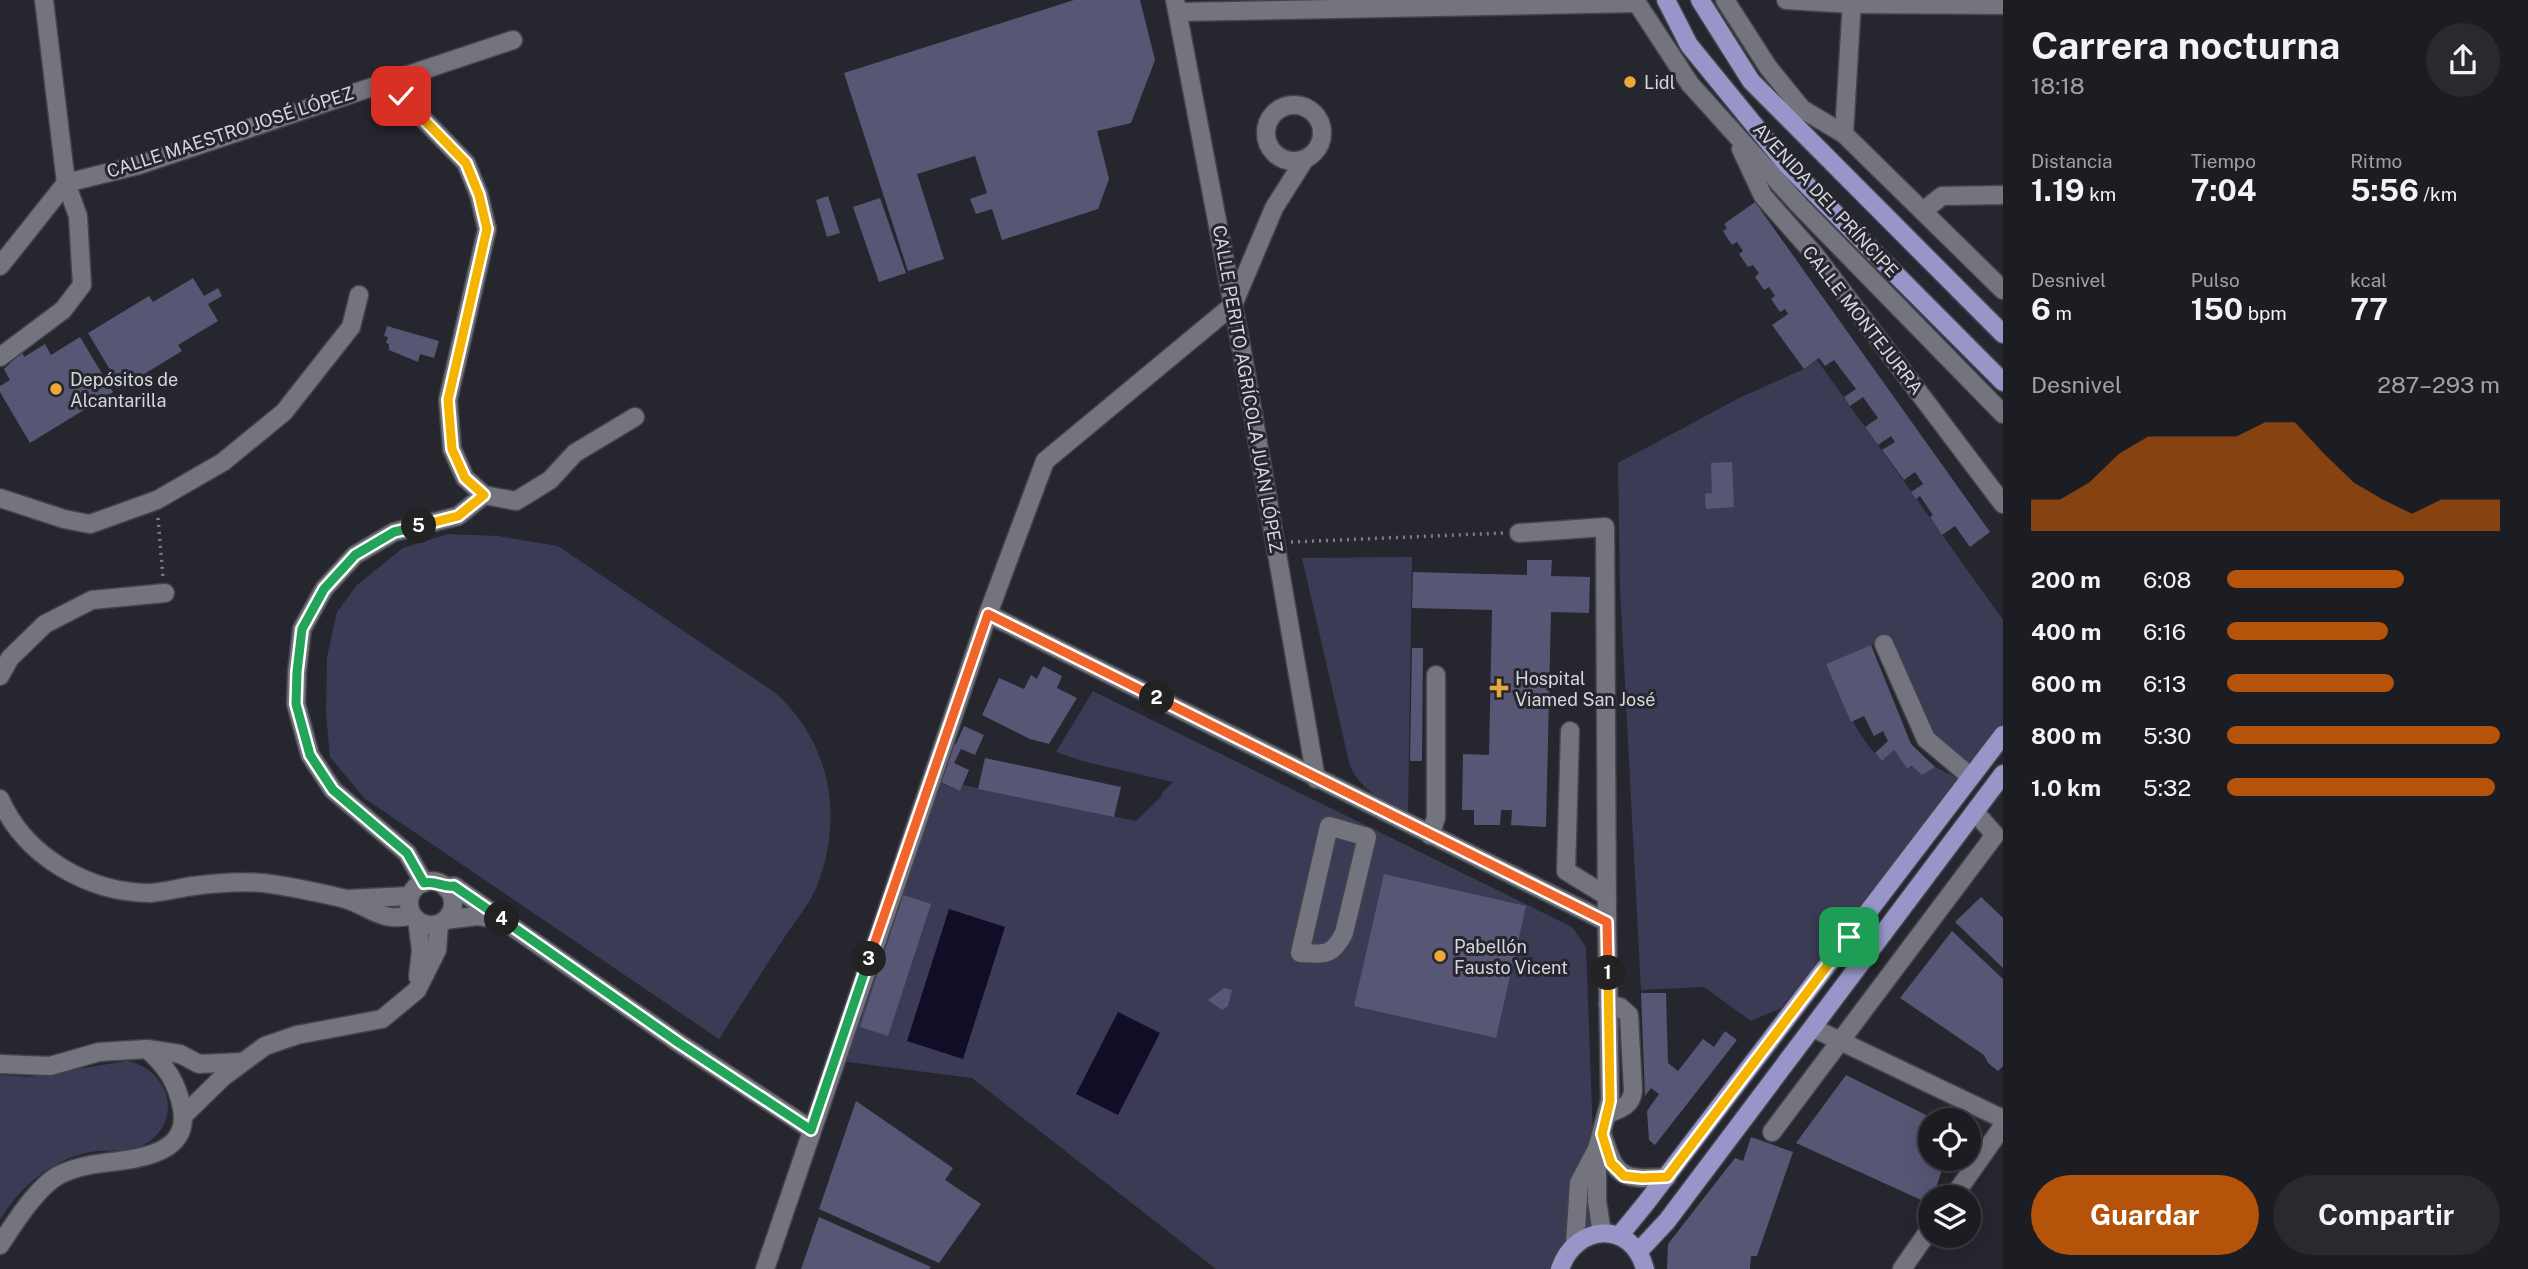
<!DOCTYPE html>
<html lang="es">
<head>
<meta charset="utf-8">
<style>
  :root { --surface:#1c1c23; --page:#292930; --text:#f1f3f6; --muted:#a0a1a6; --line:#3a3a41; --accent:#b45309 }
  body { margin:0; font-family:"Public Sans",sans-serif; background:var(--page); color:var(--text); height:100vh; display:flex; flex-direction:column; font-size:26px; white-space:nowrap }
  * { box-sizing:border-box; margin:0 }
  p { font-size:23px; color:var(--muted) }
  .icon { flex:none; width:38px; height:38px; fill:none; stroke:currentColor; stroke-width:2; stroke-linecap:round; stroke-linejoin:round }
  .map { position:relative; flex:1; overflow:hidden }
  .sheet { display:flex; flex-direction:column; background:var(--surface); width:525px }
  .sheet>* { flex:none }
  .fabs { position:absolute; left:1918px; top:1108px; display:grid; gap:14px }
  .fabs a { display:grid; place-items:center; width:63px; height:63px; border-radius:50%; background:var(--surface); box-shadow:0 7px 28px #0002,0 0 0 2px var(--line); font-size:35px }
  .pin { position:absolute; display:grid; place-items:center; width:60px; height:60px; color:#fff; margin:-30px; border-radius:14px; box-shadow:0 4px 10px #0006 }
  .km { position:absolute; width:35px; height:35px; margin:-18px; border-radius:50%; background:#222; color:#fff; font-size:19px; line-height:35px; text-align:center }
  .round { display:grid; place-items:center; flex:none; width:74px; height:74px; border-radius:37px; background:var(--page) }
  .headline { display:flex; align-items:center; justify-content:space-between; height:119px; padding:0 28px }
  h1 { font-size:38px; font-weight:700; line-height:52px }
  .stats { display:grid; grid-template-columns:repeat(3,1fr); gap:10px; height:119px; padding:7px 28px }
  .stats div { display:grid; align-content:center }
  .stats b { font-size:30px; font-weight:700 }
  .stats small { font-size:19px; font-weight:400 }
  .stats p { font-size:19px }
  .chart { height:196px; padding:14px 28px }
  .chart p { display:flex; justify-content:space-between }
  .chart svg { width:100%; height:126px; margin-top:7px; fill:var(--accent); opacity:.7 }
  .button { display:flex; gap:14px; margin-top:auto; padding:14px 28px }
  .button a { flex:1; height:80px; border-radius:42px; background:var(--accent); color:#fff; font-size:28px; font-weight:700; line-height:80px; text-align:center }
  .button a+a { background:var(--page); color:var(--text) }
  ul { padding:0 28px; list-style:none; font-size:23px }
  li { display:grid; grid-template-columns:112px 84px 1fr; align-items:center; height:52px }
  li i { height:18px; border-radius:9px; background:var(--accent) }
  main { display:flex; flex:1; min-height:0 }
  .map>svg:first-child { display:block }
</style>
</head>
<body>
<main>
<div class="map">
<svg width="2003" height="1269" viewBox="0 0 2003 1269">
  <rect width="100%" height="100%" fill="#26262f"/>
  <g fill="#3c3b56">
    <path d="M 1817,360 L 2003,620 L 2003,726 L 1971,768 L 1940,742 L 1922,722 L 1891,637 L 1826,664 C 1844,700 1852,731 1882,761 L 1894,750 L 1907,767 L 1935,767 L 1961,780 L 1781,1008 L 1751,1021 L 1704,987 L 1641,990 L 1620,588 L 1618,463 L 1741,397 L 1804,369 Z"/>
    <path d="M 448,534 L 498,536 L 558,546 L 777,694 C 831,745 844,817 817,886 C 810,903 796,920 786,935 C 763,970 741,1005 719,1039 L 364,798 L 330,757 L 326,713 L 327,657 L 337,612 L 357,585 L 403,548 Z"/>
    <path d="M 1412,557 L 1408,814 C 1385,801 1362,792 1350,766 L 1302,558 Z"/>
    <path d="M 1093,691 L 1572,927 L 1586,947 L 1596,1220 L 1558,1269 L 1216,1269 L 972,1078 L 840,1061 L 935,781 L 960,791 L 963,785 L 1136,821 L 1162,796 L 1161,794 L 1173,782 L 1082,761 L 1056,752 Z"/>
    <path d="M 127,1061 C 166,1068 184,1115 150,1141 C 135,1152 115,1150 98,1151 C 56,1155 20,1186 0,1220 L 0,1075 L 29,1077 Z"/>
  </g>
  <g fill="#110d26">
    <path d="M 949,909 L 1005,927 L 963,1059 L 907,1041 Z"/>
    <path d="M 1118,1012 L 1160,1033 L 1118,1115 L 1076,1094 Z"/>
  </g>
  <g fill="#585675">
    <path d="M 1074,0 L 1140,0 L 1155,60 L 1131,123 L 1097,131 L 1109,179 L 1098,209 L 1002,240 L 992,209 L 976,214 L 970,199 L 987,193 L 975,156 L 917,174 L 944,259 L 908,271 L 844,73 Z"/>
    <path d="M 828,196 L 840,233 L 827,237 L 816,200 Z"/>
    <path d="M 880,198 L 906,273 L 879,282 L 853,207 Z"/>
    <path d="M 1755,202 L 1990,532 L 1970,547 L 1955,526 L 1942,535 L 1930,517 L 1933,515 L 1920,496 L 1916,499 L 1911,492 L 1923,484 L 1915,472 L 1904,480 L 1882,450 L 1895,442 L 1891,436 L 1878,445 L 1865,427 L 1878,418 L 1863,397 L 1850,406 L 1844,397 L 1856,389 L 1834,360 L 1825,366 L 1819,358 L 1804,369 L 1772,325 L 1788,314 L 1785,309 L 1780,312 L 1771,299 L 1775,296 L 1769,287 L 1764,290 L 1755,277 L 1759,273 L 1753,265 L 1748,267 L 1739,254 L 1743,251 L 1737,242 L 1732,245 L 1723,231 L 1727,228 L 1724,224 Z"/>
    <path d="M 193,278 L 204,296 L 218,288 L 222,296 L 208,304 L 218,321 L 178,345 L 182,351 L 121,388 L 88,333 L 149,296 L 153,302 Z"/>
    <path d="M 387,326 L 439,341 L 434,358 L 420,354 L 418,362 L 389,350 L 389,344 L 386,343 L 388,337 L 384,336 Z"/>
    <path d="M 80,337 L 113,392 L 30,443 L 0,392 L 0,386 L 10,380 L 4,369 L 22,352 L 24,357 L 45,344 L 51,355 Z"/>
    <path d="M 1732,462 L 1734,507 L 1706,509 L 1705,494 L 1712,493 L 1711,463 Z"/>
    <path d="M 1527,560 L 1552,560 L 1551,576 L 1590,577 L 1589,613 L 1551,612 L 1546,827 L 1511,825 L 1512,810 L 1501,810 L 1500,825 L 1474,825 L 1474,810 L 1462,810 L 1463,754 L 1489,755 L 1492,610 L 1412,608 L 1413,572 L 1527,575 Z"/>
    <path d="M 1871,645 L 1911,744 L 1935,767 L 1922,775 L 1912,766 L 1907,768 L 1894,750 L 1882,761 L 1875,753 L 1888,741 L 1883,731 L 1874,736 L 1864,716 L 1851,722 L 1826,664 Z"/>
    <path d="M 1412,648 L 1423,648 L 1422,761 L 1410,761 Z"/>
    <path d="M 1043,666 L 1062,676 L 1057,688 L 1077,698 L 1049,744 L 1030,739 L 982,715 L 999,678 L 1024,689 L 1031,675 L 1037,679 Z"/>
    <path d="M 964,726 L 984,735 L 975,755 L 961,749 L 954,763 L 969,770 L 960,791 L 940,782 L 948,764 L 939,760 L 948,740 L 956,744 Z"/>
    <path d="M 985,758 L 1121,787 L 1114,817 L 978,789 Z"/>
    <path d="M 1384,874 L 1526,906 L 1496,1038 L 1354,1006 Z"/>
    <path d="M 903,895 L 931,904 L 888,1036 L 860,1027 Z"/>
    <path d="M 1981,897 L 2003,918 L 2003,968 L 1955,922 Z"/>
    <path d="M 1952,931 L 2003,979 L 2003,1066 L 1998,1071 L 1988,1063 L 1984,1055 L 1900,998 Z"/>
    <path d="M 1224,988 L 1232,990 L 1228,1006 L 1222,1010 L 1208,1000 Z"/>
    <path d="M 1641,993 L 1666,993 L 1668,1063 L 1678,1071 L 1703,1039 L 1714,1047 L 1725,1031 L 1737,1040 L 1655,1145 L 1649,1140 L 1647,1111 L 1659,1094 L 1651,1088 L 1645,1096 Z"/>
    <path d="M 1846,1075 L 1936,1120 L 1930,1120 L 1930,1158 L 1946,1158 L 1933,1197 L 1930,1197 L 1930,1204 L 1796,1143 Z"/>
    <path d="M 856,1101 L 953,1168 L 945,1180 L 981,1204 L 939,1263 L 819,1209 Z"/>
    <path d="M 1751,1137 L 1793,1152 L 1757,1256 L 1751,1256 L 1750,1269 L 1667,1269 L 1668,1244 L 1735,1158 L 1743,1161 Z"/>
    <path d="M 819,1217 L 931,1267 L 929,1269 L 801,1269 Z"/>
  </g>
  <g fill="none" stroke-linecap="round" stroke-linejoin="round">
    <g stroke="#43434a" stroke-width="21">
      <g id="minor">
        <path d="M 1175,0 L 1243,357 L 1316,779"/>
        <path d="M 1635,0 L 1690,84 L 1800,206 L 2003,414"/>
        <path d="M 1725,0 L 1768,67 L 1802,109 L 1844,134 L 2003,290"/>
        <path d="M 1786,0 L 1852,4 L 2003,5"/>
        <path d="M 1178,12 L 1636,3"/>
        <path d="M 391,79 L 401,96 L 466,163 L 479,195 L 487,229 L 448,400 L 452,449 L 465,478 L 484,495 L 516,501 L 550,480 L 575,453 L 635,417"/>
        <circle cx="1294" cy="133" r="28"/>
        <path d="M 1844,134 L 1852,0"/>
        <path d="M 1741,149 L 1763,196 L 1815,255 L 2003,504"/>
        <path d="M 66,183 L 139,165 L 513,40"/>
        <path d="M 1923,211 L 1942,196 L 2003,195"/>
        <path d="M 0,266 L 66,183"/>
        <path d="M 0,357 L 63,310 L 82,285 L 78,216 L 66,183 L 44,0"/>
        <path d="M 0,498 L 64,519 L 90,524 L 157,500 L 223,462 L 284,412 L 351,327 L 359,295"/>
        <path d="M 1519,533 L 1605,527 L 1607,922"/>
        <path d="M 988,614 L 1607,922 L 1610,1101 L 1597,1149 L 1579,1183 L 1575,1244"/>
        <path d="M 1884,644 L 1926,739 L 1971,777"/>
        <path d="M 0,676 L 10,658 L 45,624 L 92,600 L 165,593"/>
        <path d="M 1570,731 L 1566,871 L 1607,896"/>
        <path d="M 0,799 C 25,856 88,893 151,893 C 165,892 179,888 193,886 C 215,883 241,881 263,883 C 288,886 316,892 342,898 C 369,905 381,924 412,915"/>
        <path d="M 1329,826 L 1367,837 L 1344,933 C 1332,957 1324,954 1300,953 Z"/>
        <path d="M 1430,835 L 1436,818 L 1436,675"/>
        <circle cx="431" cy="903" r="22"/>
        <path d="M 424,883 L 407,853 L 333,790 L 310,755 L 296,704 L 297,672 L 302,629 L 324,589 L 355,555 L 394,532 L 458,516 L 484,495"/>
        <path d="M 446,888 L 454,886 L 679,1043 L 812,1130"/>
        <path d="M 348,899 L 409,896"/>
        <path d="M 417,920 L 421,950 L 418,977"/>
        <path d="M 445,920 L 477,916 L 500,919"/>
        <path d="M 1813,1028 L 2003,1119"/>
        <path d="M 0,1064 L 50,1066 L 99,1052 L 147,1049 L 180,1054 L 199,1064 L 242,1062"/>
        <path d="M 1607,1114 C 1620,1109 1632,1106 1633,1090 L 1629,1015 L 1620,1007 L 1608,1004"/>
        <path d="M 183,1116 L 223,1077 L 265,1046 L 297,1035 L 382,1019 L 417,990 L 437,950 L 439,924"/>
        <path d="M 1772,1132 L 1995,835 L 1975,812"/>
        <path d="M 1602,1134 C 1616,1178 1621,1180 1667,1177"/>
        <path d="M 1597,1153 L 1597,1201 L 1602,1233"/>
        <path d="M 1953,1197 L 2003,1126"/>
        <path d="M 0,1245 C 13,1225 37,1187 59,1175 C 67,1171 80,1167 90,1165 C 122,1159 192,1161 182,1108 C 177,1082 166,1066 147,1049"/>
        <path d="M 765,1269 L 988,614 L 1045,461 L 1233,305 L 1274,208 L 1305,159"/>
        <path d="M 1902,1269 L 1930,1229"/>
      </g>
    </g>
    <g stroke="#43434a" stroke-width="21">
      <g id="major">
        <path d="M 1666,0 L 1689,45 L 1787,165 L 2003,382"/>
        <path d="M 1700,0 L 1751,81 L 2003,334"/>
        <path d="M 1619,1236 L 1646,1203 L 2003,735"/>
        <path d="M 1638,1252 L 1667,1221 L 2003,774"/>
        <path d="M 1560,1269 C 1576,1223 1632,1220 1645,1269"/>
      </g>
    </g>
    <g stroke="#7e7e85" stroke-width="3.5" stroke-dasharray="2 5" stroke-linecap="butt">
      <path d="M 158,518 L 163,577"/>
      <path d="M 1291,542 L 1504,533"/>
    </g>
    <use href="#minor" stroke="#74747f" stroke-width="18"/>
    <use href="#major" stroke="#9895c9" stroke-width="18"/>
  </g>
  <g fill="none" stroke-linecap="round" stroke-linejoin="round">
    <g stroke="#fff" stroke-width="14">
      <path id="split-1" d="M 1608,973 L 1610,1101 L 1602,1134 L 1611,1163 L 1624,1176 L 1642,1178 L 1667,1177 L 1849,937"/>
    </g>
    <g stroke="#fff" stroke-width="14">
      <path id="split-2" d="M 1157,698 L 1607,922 L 1608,973"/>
    </g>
    <g stroke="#fff" stroke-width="14">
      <path id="split-3" d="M 869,959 L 988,614 L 1157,698"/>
    </g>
    <g stroke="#fff" stroke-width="14">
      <path id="split-4" d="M 502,919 L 679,1043 L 811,1130 L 869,959"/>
    </g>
    <g stroke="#fff" stroke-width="14">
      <path id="split-5" d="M 419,526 L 394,532 L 355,555 L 324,589 L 302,629 L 297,672 L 296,704 L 310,755 L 333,790 L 407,853 L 424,883 C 436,880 443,888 454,886 L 502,919"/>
    </g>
    <g stroke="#fff" stroke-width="14">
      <path id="split-6" d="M 401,96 L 466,163 L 479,195 L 487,229 L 448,400 L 452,449 L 465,478 L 484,495 L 458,516 L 419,526"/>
    </g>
    <use href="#split-1" stroke="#f5b400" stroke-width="9"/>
    <use href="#split-2" stroke="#f0652b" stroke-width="9"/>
    <use href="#split-3" stroke="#f0652b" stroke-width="9"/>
    <use href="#split-4" stroke="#22a559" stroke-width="9"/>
    <use href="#split-5" stroke="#22a559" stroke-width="9"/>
    <use href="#split-6" stroke="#f5b400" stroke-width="9"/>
  </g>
  <g fill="#eba939" stroke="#26262f" stroke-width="2.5">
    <circle cx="1630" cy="82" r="7"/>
    <circle cx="56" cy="389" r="7"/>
    <path d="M1495.5 677.5h7v7h7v7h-7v7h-7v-7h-7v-7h7z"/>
    <circle cx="1440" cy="956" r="7"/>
  </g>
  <g text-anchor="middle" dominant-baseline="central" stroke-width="6" stroke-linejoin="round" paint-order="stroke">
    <g font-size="18" fill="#d6d6dc" stroke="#26262f" text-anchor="start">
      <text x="1644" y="82">Lidl</text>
      <text x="70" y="379">Depósitos de<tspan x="70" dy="21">Alcantarilla</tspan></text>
      <text x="1515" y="678">Hospital<tspan x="1515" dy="21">Viamed San José</tspan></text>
      <text x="1454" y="946">Pabellón<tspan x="1454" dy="21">Fausto Vicent</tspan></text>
    </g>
    <g font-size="18" fill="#d6d6dc" stroke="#26262f">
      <text transform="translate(230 132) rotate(-18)">CALLE MAESTRO JOSÉ LÓPEZ</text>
      <text transform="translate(1826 200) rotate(47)">AVENIDA DEL PRÍNCIPE</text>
      <text transform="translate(1863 320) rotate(52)">CALLE MONTEJURRA</text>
      <text transform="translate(1248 389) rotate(80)">CALLE PERITO AGRÍCOLA JUAN LÓPEZ</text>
    </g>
  </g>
</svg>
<div class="fabs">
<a><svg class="icon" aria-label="locate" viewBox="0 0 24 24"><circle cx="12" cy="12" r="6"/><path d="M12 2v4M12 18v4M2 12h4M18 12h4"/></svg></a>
<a><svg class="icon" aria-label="layers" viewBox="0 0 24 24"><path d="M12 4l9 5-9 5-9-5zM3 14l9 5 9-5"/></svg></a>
</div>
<div class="pin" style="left:1849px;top:937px;background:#1e9e55"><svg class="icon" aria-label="arrive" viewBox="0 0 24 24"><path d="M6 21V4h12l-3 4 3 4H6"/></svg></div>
<div class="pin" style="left:401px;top:96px;background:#d93025"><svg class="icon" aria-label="check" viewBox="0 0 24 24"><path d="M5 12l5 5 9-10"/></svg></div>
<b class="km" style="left:1608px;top:973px">1</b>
<b class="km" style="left:1157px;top:698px">2</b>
<b class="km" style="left:869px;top:959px">3</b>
<b class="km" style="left:502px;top:919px">4</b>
<b class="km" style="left:419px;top:526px">5</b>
</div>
<section class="sheet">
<div class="headline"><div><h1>Carrera nocturna</h1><p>18:18</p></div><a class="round"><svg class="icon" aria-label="share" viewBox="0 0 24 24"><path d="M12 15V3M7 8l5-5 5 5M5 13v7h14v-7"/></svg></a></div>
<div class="stats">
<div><p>Distancia</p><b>1.19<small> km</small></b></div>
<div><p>Tiempo</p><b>7:04</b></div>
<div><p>Ritmo</p><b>5:56<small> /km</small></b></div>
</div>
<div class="stats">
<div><p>Desnivel</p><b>6<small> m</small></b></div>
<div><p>Pulso</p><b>150<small> bpm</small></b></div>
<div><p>kcal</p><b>77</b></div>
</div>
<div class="chart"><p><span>Desnivel</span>287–293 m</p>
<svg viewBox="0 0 160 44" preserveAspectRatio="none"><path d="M0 44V33L10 33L20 27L30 17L40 11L50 11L60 11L70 11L80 6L90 6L100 17L110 27L120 33L130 38L140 33L150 33L160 33V44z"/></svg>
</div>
<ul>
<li><b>200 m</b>6:08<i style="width:65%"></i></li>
<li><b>400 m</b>6:16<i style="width:59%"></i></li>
<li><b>600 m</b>6:13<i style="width:61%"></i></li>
<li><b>800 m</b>5:30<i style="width:100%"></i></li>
<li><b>1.0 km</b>5:32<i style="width:98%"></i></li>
</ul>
<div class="button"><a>Guardar</a><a>Compartir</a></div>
</section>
</main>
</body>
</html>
